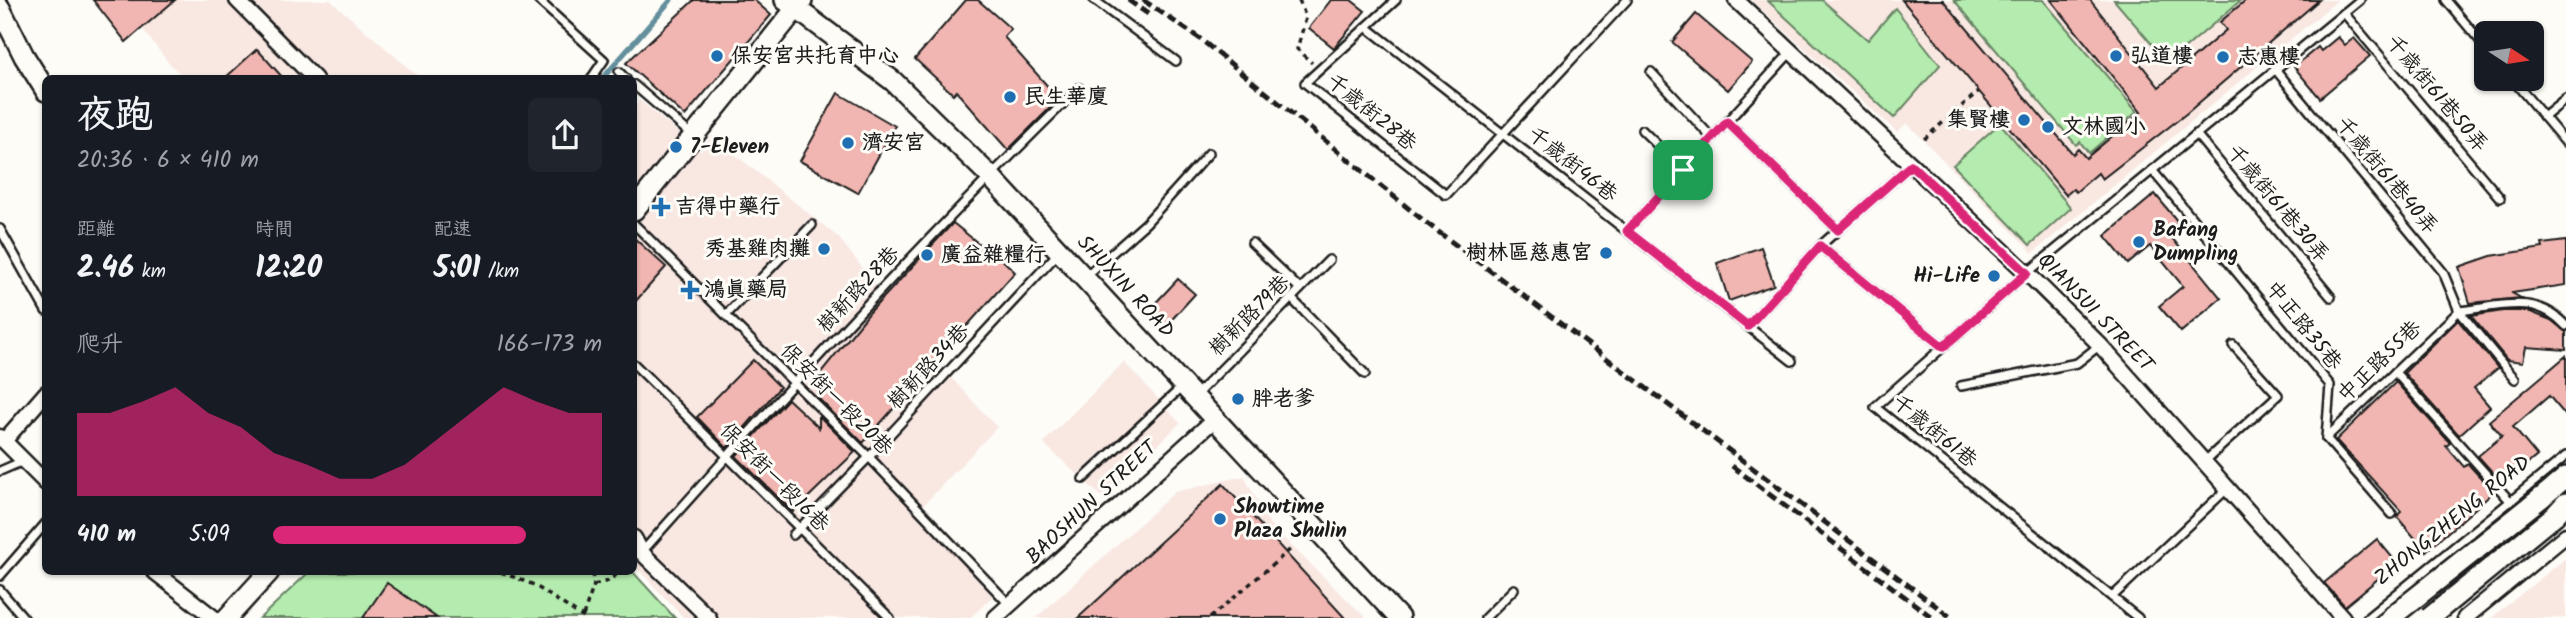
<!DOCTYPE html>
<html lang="zh-TW">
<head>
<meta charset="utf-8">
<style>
  :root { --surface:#171b24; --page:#20242c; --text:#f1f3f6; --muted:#9ea1a6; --accent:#db2777 }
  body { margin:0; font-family:Kalam,"LXGW WenKai TC",sans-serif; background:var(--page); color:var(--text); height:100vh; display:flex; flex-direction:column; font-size:26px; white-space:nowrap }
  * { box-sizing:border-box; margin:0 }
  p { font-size:23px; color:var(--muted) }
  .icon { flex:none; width:38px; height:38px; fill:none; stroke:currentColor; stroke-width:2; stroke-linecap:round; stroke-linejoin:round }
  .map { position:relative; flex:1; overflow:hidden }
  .panel { position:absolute; left:42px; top:75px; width:595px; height:500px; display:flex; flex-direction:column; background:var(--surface); border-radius:10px; box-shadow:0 2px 5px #0004 }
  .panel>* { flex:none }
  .needle { width:46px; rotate:102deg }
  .controls { position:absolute; left:2474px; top:21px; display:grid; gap:14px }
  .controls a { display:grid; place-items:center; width:70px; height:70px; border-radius:10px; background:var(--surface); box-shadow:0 2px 5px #0004; font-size:35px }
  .pin { position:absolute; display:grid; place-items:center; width:60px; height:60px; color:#fff; margin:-30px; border-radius:14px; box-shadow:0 4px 10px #0006 }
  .round { display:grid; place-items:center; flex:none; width:74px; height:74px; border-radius:10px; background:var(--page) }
  .overview { display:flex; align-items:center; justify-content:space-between; height:119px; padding:0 35px }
  h1 { font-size:38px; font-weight:600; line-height:52px }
  .stats { display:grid; grid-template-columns:repeat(3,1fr); gap:10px; height:119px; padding:7px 35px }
  .stats div { display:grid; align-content:center }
  .stats b { font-size:30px; font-weight:600 }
  .stats small { font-size:19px; font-weight:400 }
  .stats p { font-size:19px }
  .chart { height:196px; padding:14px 35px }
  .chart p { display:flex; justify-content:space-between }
  .chart svg { width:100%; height:126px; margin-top:7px; fill:var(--accent); opacity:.7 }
  ul { padding:0 35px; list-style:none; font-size:23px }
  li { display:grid; grid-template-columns:112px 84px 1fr; align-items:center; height:52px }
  li i { height:18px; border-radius:9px; background:var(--accent) }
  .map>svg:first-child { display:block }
</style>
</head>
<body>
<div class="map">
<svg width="2566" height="618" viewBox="0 0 2566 618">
  <rect width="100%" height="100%" fill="#fdfcf7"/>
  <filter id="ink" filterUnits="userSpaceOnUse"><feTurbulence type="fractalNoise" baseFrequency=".0143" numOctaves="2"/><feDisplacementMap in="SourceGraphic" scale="14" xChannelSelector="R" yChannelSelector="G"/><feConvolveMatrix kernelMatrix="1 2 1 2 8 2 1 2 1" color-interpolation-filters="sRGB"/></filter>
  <g filter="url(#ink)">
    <g fill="#f9e7e2">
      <path d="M 120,0 L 330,0 L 421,79 L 186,79 L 168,62 Z"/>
      <path d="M 1751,0 L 2338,0 L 2033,253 L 1907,123 L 1897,132 Z"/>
      <path d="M 639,100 L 701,151 L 712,136 L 838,237 L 941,367 L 997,427 L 916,513 L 993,596 L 970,618 L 684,618 L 634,565 L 634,110 Z"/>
      <path d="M 1124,362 L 1180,423 L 1104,499 L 1043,443 Z"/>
      <path d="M 1244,476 L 1271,526 L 1366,618 L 1036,618 L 1175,492 Z"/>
      <path d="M 2566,558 L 2566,618 L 2491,618 Z"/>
    </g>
    <g fill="#b4ebae" stroke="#688465" stroke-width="2">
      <path d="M 1822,0 L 1868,40 L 1895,8 L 1940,65 L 1894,118 L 1768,1 Z"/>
      <path d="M 1954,0 L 2043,0 L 2137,112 L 2089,153 L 2080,142 L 2076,145 Z"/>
      <path d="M 2114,0 L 2241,0 L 2168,63 Z"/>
      <path d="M 2000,123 L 2071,208 L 2030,245 L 1953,165 Z"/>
      <path d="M 309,572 L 633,572 L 675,618 L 260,618 Z"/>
    </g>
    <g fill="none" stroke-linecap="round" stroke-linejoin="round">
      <path stroke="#638f9d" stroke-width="5" d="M 602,79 L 671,0"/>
    </g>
    <g fill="#f1b6b1" stroke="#1c1c1c" stroke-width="2">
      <path d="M 93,0 L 175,0 L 126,42 Z"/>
      <path d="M 694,0 L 754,0 L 771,15 L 685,116 L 626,63 Z"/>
      <path d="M 966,0 L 978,0 L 1011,29 L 1004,37 L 1059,99 L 1008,150 L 956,91 L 953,94 L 915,59 Z"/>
      <path d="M 1331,0 L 1351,0 L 1365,11 L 1334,48 L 1309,28 Z"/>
      <path d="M 1902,0 L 1943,0 L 2073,154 L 2078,149 L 2086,158 L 2141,112 L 2051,0 L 2090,0 L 2159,87 L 2226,30 L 2220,22 L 2246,0 L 2319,0 L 2187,113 L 2102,179 L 2098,173 L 2076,192 L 2073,189 L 2066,195 Z"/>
      <path d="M 1696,14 L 1752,62 L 1728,90 L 1672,42 Z"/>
      <path d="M 2338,37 L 2345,45 L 2354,38 L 2370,56 L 2320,98 L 2294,67 L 2318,47 L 2321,51 Z"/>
      <path d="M 257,49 L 284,79 L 224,79 Z"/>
      <path d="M 838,93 L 895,126 L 858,193 L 800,161 Z"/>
      <path d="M 2155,194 L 2178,222 L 2167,232 L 2221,298 L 2181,332 L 2159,306 L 2183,286 L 2150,246 L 2128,264 L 2105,236 Z"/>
      <path d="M 953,223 L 988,251 L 990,248 L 1015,272 L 863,443 L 818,398 L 817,377 L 870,312 Z"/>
      <path d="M 634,238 L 666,267 L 634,303 Z"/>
      <path d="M 2566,241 L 2566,285 L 2512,293 L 2521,298 L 2470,303 L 2459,267 L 2491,256 L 2543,248 L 2542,244 Z"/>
      <path d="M 1761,247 L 1774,285 L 1729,301 L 1717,263 Z"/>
      <path d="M 1178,279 L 1195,294 L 1165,327 L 1148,311 Z"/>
      <path d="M 2503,311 L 2528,311 L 2551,320 L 2566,332 L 2566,350 L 2526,347 L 2523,362 L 2507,360 L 2471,316 Z"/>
      <path d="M 2458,320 L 2498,368 L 2474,388 L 2490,407 L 2459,435 L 2404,373 Z"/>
      <path d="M 2566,356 L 2566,416 L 2549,396 L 2513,427 L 2537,456 L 2503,484 L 2478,456 L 2502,436 L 2489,421 Z"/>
      <path d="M 753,360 L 780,387 L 727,448 L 697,417 Z"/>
      <path d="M 2396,382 L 2450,443 L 2446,446 L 2464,467 L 2468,464 L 2494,492 L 2426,551 L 2397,517 L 2401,511 L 2336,440 Z"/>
      <path d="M 788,399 L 819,428 L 819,416 L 855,452 L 793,512 L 736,456 Z"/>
      <path d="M 1223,484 L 1345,618 L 1078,618 Z"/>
      <path d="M 2377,539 L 2397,563 L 2345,606 L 2324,583 Z"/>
      <path d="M 387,583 L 437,618 L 363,618 Z"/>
    </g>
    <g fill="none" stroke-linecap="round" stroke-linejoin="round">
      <g stroke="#1c1c1c" stroke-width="12">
        <g id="lane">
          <path d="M 538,0 L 604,60 L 591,79"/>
          <path d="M 1094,0 L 1176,61"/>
          <path d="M 1396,0 L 1305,83 L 1446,195 L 1627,0"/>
          <path d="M 2446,0 L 2487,49"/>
          <path d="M 2344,13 L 2500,198"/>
          <path d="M 1368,28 L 1792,361"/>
          <path d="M 2275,69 L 2443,272 L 2459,311 L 2515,379"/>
          <path d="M 619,72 L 626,79"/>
          <path d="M 1651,72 L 1712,138"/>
          <path d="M 2512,79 L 2566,143"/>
          <path d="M 634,85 L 693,136"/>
          <path d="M 2544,117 L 2566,99"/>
          <path d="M 1727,122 L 1838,230"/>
          <path d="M 1642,130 L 1683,170"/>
          <path d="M 2196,134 L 2331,297"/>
          <path d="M 2152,170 L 2330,385 L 2326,438 L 2392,514"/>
          <path d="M 634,224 L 869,457 L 1010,605"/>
          <path d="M 0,229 L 46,311"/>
          <path d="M 1627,231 L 1791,52"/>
          <path d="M 1252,243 L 1300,289"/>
          <path d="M 1820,246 L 1943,347"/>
          <path d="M 1086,276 L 1146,223 L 1209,153"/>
          <path d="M 1291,298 L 1365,374"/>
          <path d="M 2459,311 C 2499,307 2536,292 2566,326"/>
          <path d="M 726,315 L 812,225"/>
          <path d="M 1748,326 L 1820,246 L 1911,165"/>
          <path d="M 634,364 L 890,618"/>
          <path d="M 2395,372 L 2511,502"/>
          <path d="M 1961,386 L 2077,363 L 2100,345"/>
          <path d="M 1196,395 L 1329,260"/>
          <path d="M 2326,438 L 2459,311"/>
          <path d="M 2205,461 L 2278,395 L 2233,345"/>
          <path d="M 0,471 L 23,461"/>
          <path d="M 1083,479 L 1182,387"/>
          <path d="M 793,535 L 869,457 L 1060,251"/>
          <path d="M 642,552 C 783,393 927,236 1079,88"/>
          <path d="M 0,576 L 46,523"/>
          <path d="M 0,590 L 24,618"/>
          <path d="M 2112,597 L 2228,488"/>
          <path d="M 1485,618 L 1514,589"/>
          <path d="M 2138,618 L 1875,407 L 2027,273 L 2360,0"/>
          <path d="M 2367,618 L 2566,456"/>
        </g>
      </g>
      <g stroke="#1c1c1c" stroke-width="19">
        <g id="street">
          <path d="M 237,0 L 315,79"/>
          <path d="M 1736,0 L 2027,273 L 2100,345 L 2343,618"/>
          <path d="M 0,437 L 46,483"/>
          <path d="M 4,441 L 46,393"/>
          <path d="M 634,538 L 642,553 L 709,618"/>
          <path d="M 155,572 L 214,618"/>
          <path d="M 995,618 L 1216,418"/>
          <path d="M 2465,618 L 2566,535"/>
        </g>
      </g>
      <g stroke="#1c1c1c" stroke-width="24">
        <g id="secondary">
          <path d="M 785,0 L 893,81 L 989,175 L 1399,618"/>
          <path d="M 0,8 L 24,56 L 46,91"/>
          <path d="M 634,210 L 802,1"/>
          <path d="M 2541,498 L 2566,477"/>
          <path d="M 2555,515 L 2566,503"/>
          <path d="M 227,618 L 269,572"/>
        </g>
      </g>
      <g stroke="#1c1c1c" stroke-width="3.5" stroke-dasharray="5 5" stroke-linecap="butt">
        <path d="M 1299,0 L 1306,18 L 1297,49 L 1312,63"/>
        <path d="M 1924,139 L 1979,91"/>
        <path d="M 501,572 L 534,585 L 584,618"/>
        <path d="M 594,585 L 608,581 L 620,572"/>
        <path d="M 583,616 L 594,585 L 592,572"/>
        <path d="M 1210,618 L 1292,548"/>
      </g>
      <use href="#lane" stroke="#fdfcf7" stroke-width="7"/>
      <use href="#street" stroke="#fdfcf7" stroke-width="14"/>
      <use href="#secondary" stroke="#fdfcf7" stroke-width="19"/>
      <g stroke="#1c1c1c" stroke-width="5" stroke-dasharray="10 5" stroke-linecap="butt">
        <path d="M 1128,0 L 1148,14"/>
        <path d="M 1143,0 L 1199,38 L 1424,221 L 1952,618"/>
        <path d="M 1732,466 L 1933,618"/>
      </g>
      <g stroke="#1c1c1c" stroke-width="24" stroke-linecap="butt">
        <g id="secondary-bridge">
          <path d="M 2390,618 L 2541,498"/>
          <path d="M 2429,618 L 2555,515"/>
        </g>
      </g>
      <use href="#secondary-bridge" stroke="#fdfcf7" stroke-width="19"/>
    </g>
  </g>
  <g fill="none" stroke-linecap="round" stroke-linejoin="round" filter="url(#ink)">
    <g stroke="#fff" stroke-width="14">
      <path id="route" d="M 1727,122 L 1838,230 L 1911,165 L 2027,273 L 1943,347 L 1820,246 L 1748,326 L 1627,231 Z"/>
    </g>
    <use href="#route" stroke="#db2777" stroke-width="9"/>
  </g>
  <g fill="#1f6fb2" stroke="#fdfcf7" stroke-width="2.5">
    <circle cx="717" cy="56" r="7"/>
    <circle cx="2116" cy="56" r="7"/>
    <circle cx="2223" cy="57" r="7"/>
    <circle cx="1010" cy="97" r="7"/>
    <circle cx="2024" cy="120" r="7"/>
    <circle cx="2048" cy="127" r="7"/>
    <circle cx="848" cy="143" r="7"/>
    <circle cx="676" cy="147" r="7"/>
    <path d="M657.5 196.5h7v7h7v7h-7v7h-7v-7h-7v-7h7z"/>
    <circle cx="2139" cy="242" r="7"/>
    <circle cx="824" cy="249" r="7"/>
    <circle cx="1606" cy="253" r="7"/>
    <circle cx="927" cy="255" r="7"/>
    <circle cx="1994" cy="276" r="7"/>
    <path d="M686.5 279.5h7v7h7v7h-7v7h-7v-7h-7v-7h7z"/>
    <circle cx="1238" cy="399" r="7"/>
    <circle cx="1220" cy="519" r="7"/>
  </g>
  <g text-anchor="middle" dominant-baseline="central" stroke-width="6" stroke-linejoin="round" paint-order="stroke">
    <g font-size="21" font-weight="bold" fill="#1c1c1c" stroke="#fdfcf7" text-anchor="start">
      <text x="731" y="56">保安宮共托育中心</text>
      <text x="2130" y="56">弘道樓</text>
      <text x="2237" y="57">志惠樓</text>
      <text x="1024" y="97">民生華廈</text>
      <text x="2010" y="120" text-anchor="end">集賢樓</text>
      <text x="2062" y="127">文林國小</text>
      <text x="862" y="143">濟安宮</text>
      <text x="690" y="147">7-Eleven</text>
      <text x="675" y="207">吉得中藥行</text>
      <text x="2153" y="230">Bafang<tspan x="2153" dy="24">Dumpling</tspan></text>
      <text x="810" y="249" text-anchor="end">秀基雞肉攤</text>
      <text x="1592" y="253" text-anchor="end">樹林區慈惠宮</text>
      <text x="941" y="255">廣益雜糧行</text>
      <text x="1980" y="276" text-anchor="end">Hi-Life</text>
      <text x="704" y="290">鴻真藥局</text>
      <text x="1252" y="399">胖老爹</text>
      <text x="1234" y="507">Showtime<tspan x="1234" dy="24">Plaza Shulin</tspan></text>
    </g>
    <g font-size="21" fill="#1c1c1c" stroke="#fdfcf7">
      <text transform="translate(2436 94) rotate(50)">千歲街61巷50弄</text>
      <text transform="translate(1371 113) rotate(39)">千歲街28巷</text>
      <text transform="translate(1572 165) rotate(38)">千歲街46巷</text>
      <text transform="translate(2386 176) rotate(50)">千歲街61巷40弄</text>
      <text transform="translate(2277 204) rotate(50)">千歲街61巷30弄</text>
      <text transform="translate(1125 287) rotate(47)">SHUXIN ROAD</text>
      <text transform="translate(859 290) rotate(-47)">樹新路28巷</text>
      <text transform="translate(2095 313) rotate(46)">QIANSUI STREET</text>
      <text transform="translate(1250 316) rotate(-45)">樹新路79巷</text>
      <text transform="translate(2303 326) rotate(51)">中正路35巷</text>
      <text transform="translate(2380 362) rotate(-44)">中正路55巷</text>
      <text transform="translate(929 367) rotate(-47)">樹新路34巷</text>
      <text transform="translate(836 400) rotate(45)">保安街一段20巷</text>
      <text transform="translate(1934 432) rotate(39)">千歲街61巷</text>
      <text transform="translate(774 478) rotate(45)">保安街一段16巷</text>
      <text transform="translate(1092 503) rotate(-43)">BAOSHUN STREET</text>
      <text transform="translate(2453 521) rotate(-39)">ZHONGZHENG ROAD</text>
    </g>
  </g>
</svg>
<div class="controls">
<a><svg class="needle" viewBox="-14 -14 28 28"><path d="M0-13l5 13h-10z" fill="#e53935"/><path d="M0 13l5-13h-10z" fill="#9ea1a6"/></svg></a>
</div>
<div class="pin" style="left:1683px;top:170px;background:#1e9e55"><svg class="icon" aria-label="arrive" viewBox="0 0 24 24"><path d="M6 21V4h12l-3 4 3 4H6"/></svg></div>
<section class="panel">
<div class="overview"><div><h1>夜跑</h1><p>20:36 · 6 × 410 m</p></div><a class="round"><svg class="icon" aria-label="share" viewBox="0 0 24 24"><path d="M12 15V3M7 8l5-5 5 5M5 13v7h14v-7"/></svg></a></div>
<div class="stats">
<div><p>距離</p><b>2.46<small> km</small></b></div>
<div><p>時間</p><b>12:20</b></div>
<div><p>配速</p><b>5:01<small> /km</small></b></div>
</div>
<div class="chart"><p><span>爬升</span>166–173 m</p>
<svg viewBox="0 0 160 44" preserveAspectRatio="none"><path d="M0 44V15L10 15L20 11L30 6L40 15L50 20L60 29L70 33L80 38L90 38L100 33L110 24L120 15L130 6L140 11L150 15L160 15V44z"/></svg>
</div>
<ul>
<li><b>410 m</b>5:09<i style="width:77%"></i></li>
</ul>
</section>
</div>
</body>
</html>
